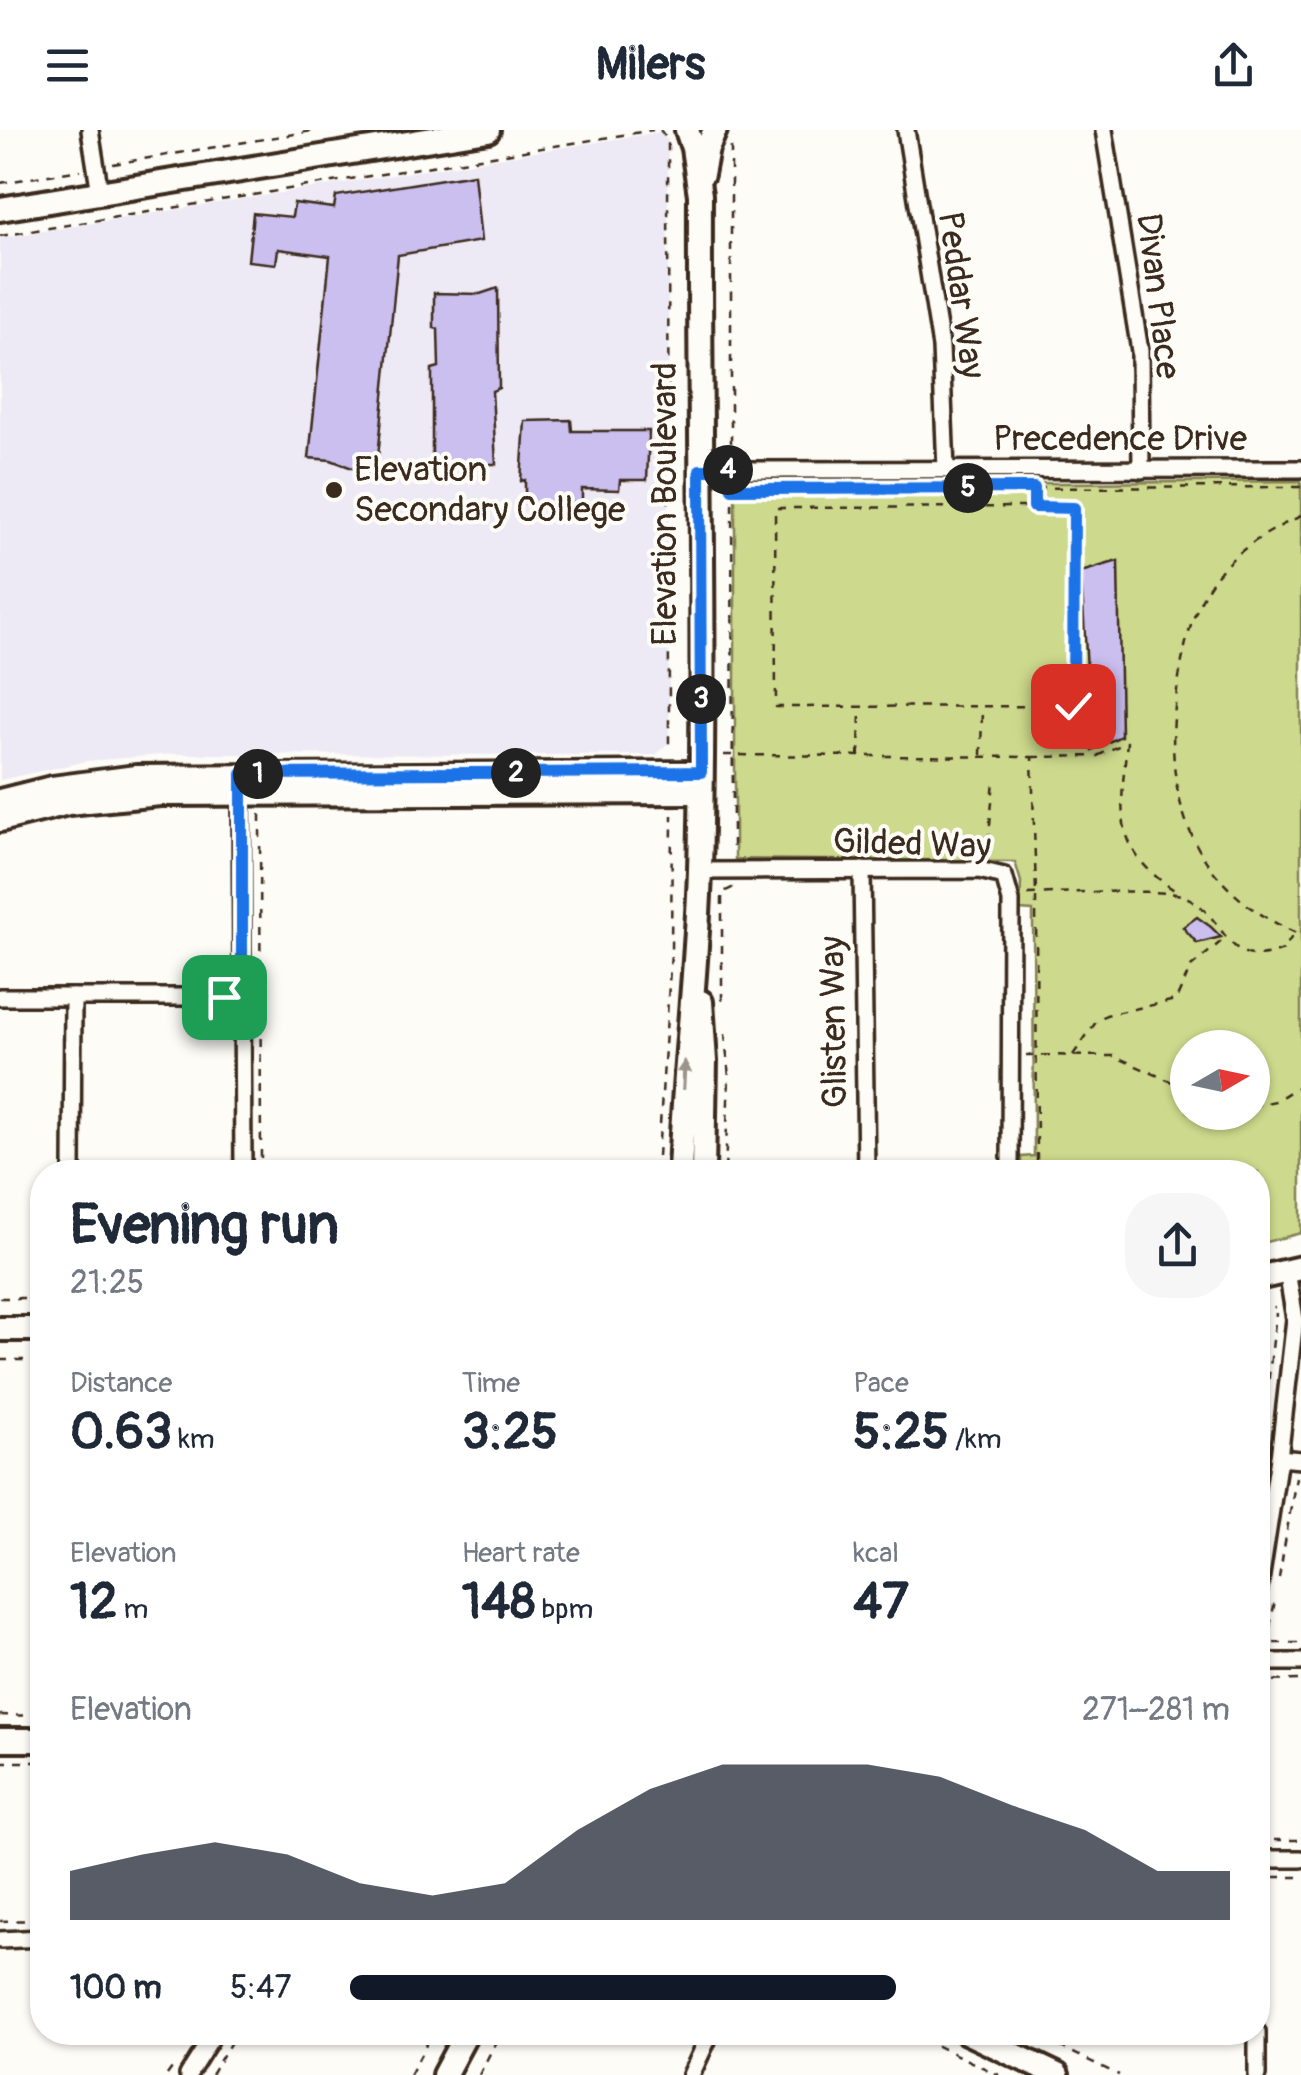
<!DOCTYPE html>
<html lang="en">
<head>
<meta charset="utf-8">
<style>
  :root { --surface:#fff; --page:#f6f6f7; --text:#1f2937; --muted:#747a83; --accent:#111827 }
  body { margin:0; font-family:Pangolin,sans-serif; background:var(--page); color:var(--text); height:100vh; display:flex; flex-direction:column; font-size:38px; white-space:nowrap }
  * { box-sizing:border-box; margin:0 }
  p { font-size:32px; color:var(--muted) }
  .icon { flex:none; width:55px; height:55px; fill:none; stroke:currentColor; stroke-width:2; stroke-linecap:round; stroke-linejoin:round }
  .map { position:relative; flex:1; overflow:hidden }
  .side { position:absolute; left:30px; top:1030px; width:1240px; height:885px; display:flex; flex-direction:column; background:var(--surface); border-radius:40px; box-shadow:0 2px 8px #0004 }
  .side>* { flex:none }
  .needle { width:65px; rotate:81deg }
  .fabs { position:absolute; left:1170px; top:900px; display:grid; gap:20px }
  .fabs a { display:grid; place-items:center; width:100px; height:100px; border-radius:50%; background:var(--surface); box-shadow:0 2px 8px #0004; font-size:50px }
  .pin { position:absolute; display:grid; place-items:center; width:85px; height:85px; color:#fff; margin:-42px; border-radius:20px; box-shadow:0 5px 15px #0006 }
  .km { position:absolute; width:50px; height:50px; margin:-25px; border-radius:50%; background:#222; color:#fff; font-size:28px; line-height:50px; text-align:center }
  .round { display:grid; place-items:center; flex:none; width:105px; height:105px; border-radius:40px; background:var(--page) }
  .headline { display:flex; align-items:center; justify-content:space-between; height:170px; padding:0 40px }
  h1 { font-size:55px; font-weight:700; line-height:75px }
  .metrics { display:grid; grid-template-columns:repeat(3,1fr); gap:15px; height:170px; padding:10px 40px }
  .metrics div { display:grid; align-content:center }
  .metrics b { font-size:50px; font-weight:700 }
  .metrics small { font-size:28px; font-weight:400 }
  .metrics p { font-size:28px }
  .chart { height:280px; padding:20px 40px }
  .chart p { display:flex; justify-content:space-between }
  .chart svg { width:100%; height:180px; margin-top:10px; fill:var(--accent); opacity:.7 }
  ul { padding:0 40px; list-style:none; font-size:32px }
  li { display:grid; grid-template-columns:160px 120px 1fr; align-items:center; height:75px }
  li i { height:25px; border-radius:12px; background:var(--accent) }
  header { display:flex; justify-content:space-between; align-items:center; height:130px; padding:0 40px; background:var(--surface); font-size:45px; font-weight:700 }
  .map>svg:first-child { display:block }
</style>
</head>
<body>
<header><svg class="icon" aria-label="menu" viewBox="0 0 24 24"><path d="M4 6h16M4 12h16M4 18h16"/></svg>Milers<svg class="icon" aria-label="share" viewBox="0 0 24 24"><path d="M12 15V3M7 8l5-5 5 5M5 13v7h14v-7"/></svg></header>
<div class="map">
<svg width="1301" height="1945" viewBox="0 0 1301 1945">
  <rect width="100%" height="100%" fill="#fdfcf7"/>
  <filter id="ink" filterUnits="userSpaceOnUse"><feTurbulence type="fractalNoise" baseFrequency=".01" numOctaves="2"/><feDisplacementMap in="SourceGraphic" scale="20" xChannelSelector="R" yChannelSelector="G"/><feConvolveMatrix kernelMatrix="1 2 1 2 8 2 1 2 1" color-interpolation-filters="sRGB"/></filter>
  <g filter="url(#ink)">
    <path fill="#eeeaf5" d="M 659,2 L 668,10 L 669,612 L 656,625 L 174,624 L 87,631 L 0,650 L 0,108 Z"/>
    <path fill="#cdd98c" stroke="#848255" stroke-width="2.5" fill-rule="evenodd" d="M 1301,351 L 1301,1103 L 1258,1114 L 1258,1042 L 1021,1042 L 1021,1027 L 1034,1026 L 1033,781 L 1020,780 L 1021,752 L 1015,732 L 735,729 L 735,356 ZM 1188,918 L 1252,918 L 1252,982 L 1188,982 Z"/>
    <g fill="#cbbff0" stroke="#3b2a1e" stroke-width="2.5">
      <path d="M 474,44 L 481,111 L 398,125 L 376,347 L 331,330 L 309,328 L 330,126 L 278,119 L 276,134 L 248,131 L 253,83 L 292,87 L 294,73 L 334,78 L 336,66 Z"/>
      <path d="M 498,158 L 499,258 L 492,261 L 496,334 L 450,334 L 432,339 L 432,239 L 439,237 L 438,199 L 434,198 L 434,163 L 480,164 Z"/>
      <path d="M 571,290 L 572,301 L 649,301 L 647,350 L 620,350 L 619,360 L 582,359 L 582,373 L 525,373 L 525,350 L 521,351 L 525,291 Z"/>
      <path d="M 1118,431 L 1121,606 L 1092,620 L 1081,442 Z"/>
      <path d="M 1197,787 L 1211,797 L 1221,807 L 1197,813 L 1183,797 Z"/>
    </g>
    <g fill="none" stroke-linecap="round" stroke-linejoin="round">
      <g stroke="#3b2a1e" stroke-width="22">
        <g id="street">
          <path d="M 90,0 L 100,63"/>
          <path d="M 906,0 L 941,217 L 946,340"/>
          <path d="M 1104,0 L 1140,221 L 1141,340"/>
          <path d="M 700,340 L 1301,339"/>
          <path d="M 241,657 L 243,1042"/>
          <path d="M 862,740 L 866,1042"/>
          <path d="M 700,741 L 979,740 L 1004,746 L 1011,771 L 1010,1042"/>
          <path d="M 0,867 L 242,867"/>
          <path d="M 72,1042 L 73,867"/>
          <path d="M 1279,1328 L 1301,1330"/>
          <path d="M 1258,1464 L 1279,1328 L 1295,1189 L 1287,1141"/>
          <path d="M 1258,1532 L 1301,1532"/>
          <path d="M 1258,1729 L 1301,1729"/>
          <path d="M 0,1810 L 42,1808"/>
          <path d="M 1257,1902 L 1257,1945"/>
          <path d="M 188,1945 L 215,1902"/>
          <path d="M 691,1945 L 711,1902"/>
        </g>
      </g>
      <g stroke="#3b2a1e" stroke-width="30">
        <g id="secondary">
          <path d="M 702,44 L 707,18 L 715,0"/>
          <path d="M 0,79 L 488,0"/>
          <path d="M 0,671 L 52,658 L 136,647 L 701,643"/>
          <path d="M 0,690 L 68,673 L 160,664 L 701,662"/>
          <path d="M 701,872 L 705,931 L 703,1042"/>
          <path d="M 680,1042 C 684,941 697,841 700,740 C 706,515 699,290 700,65 L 693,18 L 687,0"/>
          <path d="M 1258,1148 L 1301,1138"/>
          <path d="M 0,1199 L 42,1199"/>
          <path d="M 0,1610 L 42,1610"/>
          <path d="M 966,1902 L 1057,1945"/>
          <path d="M 444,1945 L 467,1902"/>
        </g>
      </g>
      <g stroke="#3b2a1e" stroke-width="2.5" stroke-dasharray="8 8" stroke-linecap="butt">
        <path d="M 660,0 L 668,10 L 669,621"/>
        <path d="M 731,17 L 731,324"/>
        <path d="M 113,34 L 318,0"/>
        <path d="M 0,53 L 80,40"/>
        <path d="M 0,106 L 653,0"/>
        <path d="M 732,357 L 733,724"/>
        <path d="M 733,359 L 1301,357"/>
        <path d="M 1034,377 L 1074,378 L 1073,576 L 776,577 L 775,378 Z"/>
        <path d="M 1034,377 L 1034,361"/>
        <path d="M 1301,386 C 1269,401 1237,419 1215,448 C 1193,477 1185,512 1179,548 C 1159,662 1188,758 1301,805"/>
        <path d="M 724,625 L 1032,627 L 1036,764 L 1037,1042"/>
        <path d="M 981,625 L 982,578"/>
        <path d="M 859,626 L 860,579"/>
        <path d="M 1033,627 L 1097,626 L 1127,612 C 1120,682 1111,721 1179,763"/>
        <path d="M 260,684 L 261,1042"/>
        <path d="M 987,727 L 994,650"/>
        <path d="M 1028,764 C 1056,763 1166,758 1184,766 C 1228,785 1224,844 1283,820 L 1295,802"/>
        <path d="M 722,871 L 722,763 L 734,757"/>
        <path d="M 725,904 L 729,948 L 725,1042"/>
        <path d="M 1026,925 L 1114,926 L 1188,959"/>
        <path d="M 1073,925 L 1096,892 L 1106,885 L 1176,870 L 1191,837 L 1224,809"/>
        <path d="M 1252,976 L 1275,971 L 1301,955"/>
        <path d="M 657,1042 L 671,823 L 672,685"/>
        <path d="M 0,1168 L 42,1168"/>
        <path d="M 1258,1181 L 1275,1177"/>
        <path d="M 0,1230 L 42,1230"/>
        <path d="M 1258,1345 L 1276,1183"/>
        <path d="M 1279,1448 L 1296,1347"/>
        <path d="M 1258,1513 L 1301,1513"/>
        <path d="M 1267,1513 L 1275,1470"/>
        <path d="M 1258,1551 L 1301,1550"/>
        <path d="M 0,1585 L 42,1586"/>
        <path d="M 0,1632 L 42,1632"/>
        <path d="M 1258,1710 L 1301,1710"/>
        <path d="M 1258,1747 L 1301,1747"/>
        <path d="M 0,1791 L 42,1790"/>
        <path d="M 908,1902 L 999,1945"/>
        <path d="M 1030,1902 L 1119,1945"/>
        <path d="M 167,1945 L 172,1938"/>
        <path d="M 211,1945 L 237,1902"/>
        <path d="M 410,1945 L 433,1902"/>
        <path d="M 479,1945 L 501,1902"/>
      </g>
      <use href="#street" stroke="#fdfcf7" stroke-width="15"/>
      <use href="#secondary" stroke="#fdfcf7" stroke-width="22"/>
    </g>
    <defs><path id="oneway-solid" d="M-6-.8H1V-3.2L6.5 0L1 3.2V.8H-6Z" transform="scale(2.5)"/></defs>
    <use fill="#9c938a" href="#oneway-solid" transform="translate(684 945) rotate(-87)"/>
  </g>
  <g fill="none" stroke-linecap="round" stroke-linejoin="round" filter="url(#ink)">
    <g stroke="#fff" stroke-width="20">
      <path id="route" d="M 224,867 L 242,867 L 242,644 L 701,642 L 700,340 L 731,340 L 732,359 L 1034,358 L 1034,377 L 1074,378 L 1073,576"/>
    </g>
    <use href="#route" stroke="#1a73e8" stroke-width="12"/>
  </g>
  <circle fill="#3b2a1e" stroke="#fdfcf7" stroke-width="4" cx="334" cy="360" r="10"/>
  <g text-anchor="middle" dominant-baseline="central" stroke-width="8" stroke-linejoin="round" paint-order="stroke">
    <g font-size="35" fill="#3b2a1e" stroke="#fdfcf7">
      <text transform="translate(961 165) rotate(82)">Peddar Way</text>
      <text transform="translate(1158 166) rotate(83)">Divan Place</text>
      <text x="1120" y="309">Precedence Drive</text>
      <text transform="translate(665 374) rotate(-90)">Elevation Boulevard</text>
      <text transform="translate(912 714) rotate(2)">Gilded Way</text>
      <text transform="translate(834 892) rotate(-91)">Glisten Way</text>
    </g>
    <g font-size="35" fill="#3b2a1e" stroke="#fdfcf7" text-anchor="start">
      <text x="354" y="340">Elevation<tspan x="354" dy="40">Secondary College</tspan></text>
    </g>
  </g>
</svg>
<div class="fabs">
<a><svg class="needle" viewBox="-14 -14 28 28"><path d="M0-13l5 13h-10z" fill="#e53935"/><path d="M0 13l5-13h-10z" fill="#747a83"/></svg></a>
</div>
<div class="pin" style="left:224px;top:867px;background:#1e9e55"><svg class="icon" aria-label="arrive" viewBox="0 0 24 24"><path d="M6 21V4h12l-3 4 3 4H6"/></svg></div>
<div class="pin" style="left:1073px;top:576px;background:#d93025"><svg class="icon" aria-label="check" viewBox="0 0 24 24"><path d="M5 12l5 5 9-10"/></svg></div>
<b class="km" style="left:258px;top:644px">1</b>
<b class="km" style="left:516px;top:643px">2</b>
<b class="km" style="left:701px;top:569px">3</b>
<b class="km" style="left:728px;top:340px">4</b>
<b class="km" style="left:968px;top:358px">5</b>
<section class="side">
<div class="headline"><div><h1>Evening run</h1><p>21:25</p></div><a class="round"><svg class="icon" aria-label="share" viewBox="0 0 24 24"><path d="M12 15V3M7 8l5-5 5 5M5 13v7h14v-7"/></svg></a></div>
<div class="metrics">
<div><p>Distance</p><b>0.63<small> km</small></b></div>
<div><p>Time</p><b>3:25</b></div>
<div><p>Pace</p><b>5:25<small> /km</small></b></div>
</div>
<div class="metrics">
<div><p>Elevation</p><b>12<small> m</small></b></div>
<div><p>Heart rate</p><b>148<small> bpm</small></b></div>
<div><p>kcal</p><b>47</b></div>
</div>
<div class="chart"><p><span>Elevation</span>271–281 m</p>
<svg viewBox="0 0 160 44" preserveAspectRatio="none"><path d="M0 44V32L10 28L20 25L30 28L40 35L50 38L60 35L70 22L80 12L90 6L100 6L110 6L120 9L130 16L140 22L150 32L160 32V44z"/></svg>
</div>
<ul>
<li><b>100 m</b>5:47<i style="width:62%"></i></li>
</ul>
</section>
</div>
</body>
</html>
